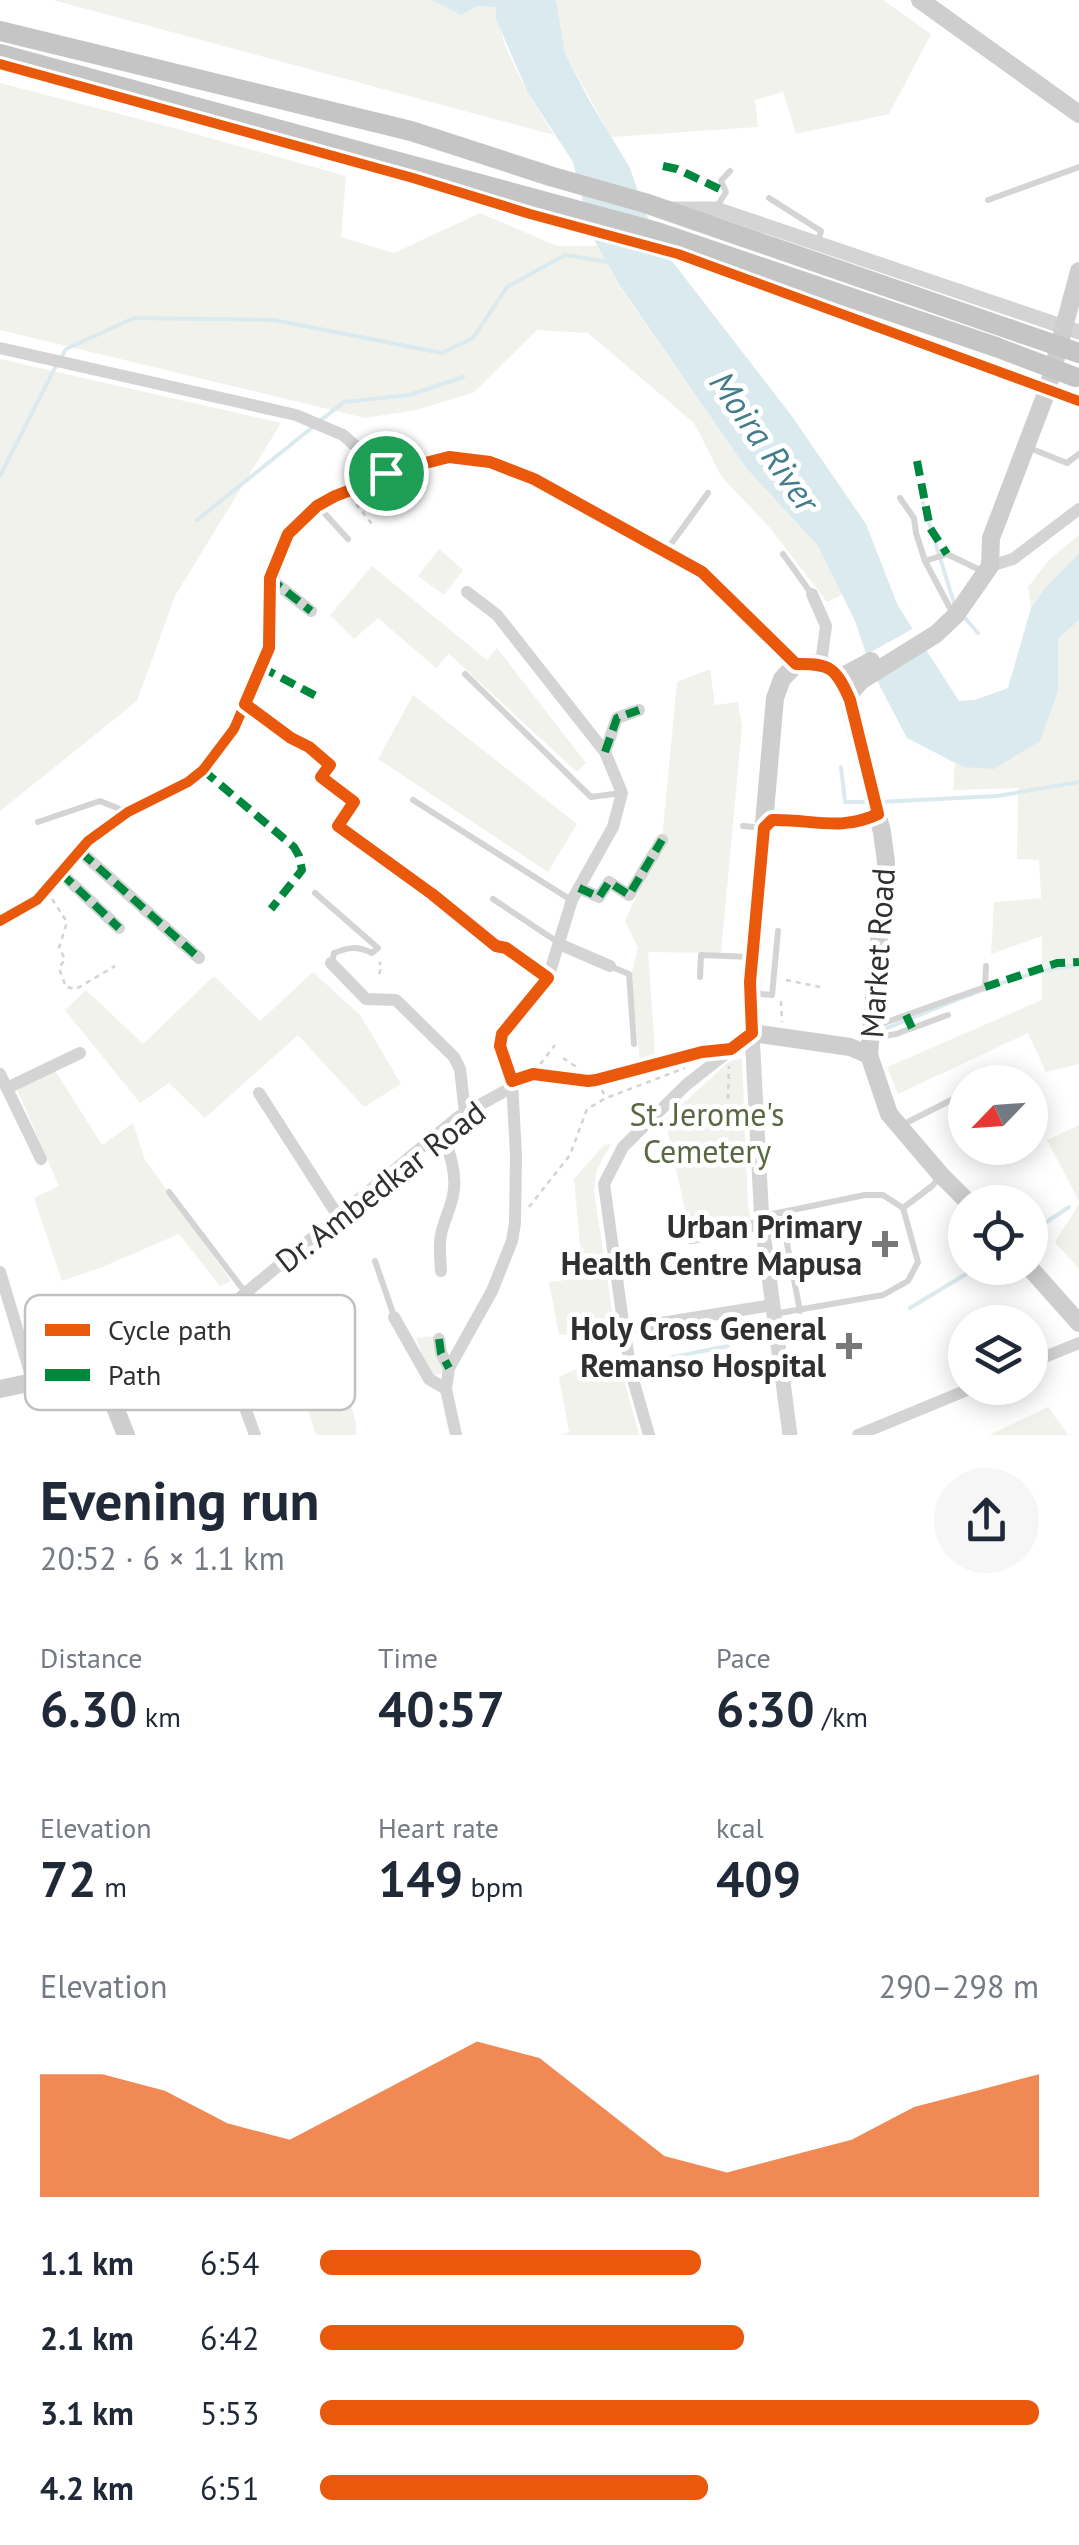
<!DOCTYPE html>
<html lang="en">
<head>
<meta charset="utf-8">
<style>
  :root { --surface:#fff; --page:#f6f6f7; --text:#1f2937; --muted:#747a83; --accent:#ea580c }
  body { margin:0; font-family:"PT Sans",sans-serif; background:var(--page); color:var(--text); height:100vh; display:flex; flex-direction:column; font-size:38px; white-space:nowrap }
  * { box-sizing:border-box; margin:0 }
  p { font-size:32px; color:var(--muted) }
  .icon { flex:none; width:55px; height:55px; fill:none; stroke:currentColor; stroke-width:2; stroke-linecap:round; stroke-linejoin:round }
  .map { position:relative; height:1435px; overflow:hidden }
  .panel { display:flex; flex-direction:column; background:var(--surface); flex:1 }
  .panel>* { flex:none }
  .needle { width:65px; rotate:245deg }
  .buttons { position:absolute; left:948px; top:1065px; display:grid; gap:20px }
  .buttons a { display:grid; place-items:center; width:100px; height:100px; border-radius:50%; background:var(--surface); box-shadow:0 5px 25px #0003; font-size:50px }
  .pin { position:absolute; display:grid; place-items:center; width:85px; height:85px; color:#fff; margin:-42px; border:5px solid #fff; border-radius:50%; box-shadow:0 2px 10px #0007 }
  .round { display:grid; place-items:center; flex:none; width:105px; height:105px; border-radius:52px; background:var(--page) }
  .head { display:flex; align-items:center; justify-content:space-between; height:170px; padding:0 40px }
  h1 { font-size:55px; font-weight:600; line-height:75px }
  .figures { display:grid; grid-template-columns:repeat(3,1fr); gap:15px; height:170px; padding:10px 40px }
  .figures div { display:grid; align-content:center }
  .figures b { font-size:50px; font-weight:600 }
  .figures small { font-size:28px; font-weight:400 }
  .figures p { font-size:28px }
  .chart { height:280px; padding:20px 40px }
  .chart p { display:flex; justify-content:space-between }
  .chart svg { width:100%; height:180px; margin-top:10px; fill:var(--accent); opacity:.7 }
  ul { padding:0 40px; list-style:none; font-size:32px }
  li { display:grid; grid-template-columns:160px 120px 1fr; align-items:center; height:75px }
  li i { height:25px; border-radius:12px; background:var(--accent) }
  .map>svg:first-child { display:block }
</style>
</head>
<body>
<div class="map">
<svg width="1079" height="1435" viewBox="0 0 1079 1435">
  <rect width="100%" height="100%" fill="#fff"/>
  <g fill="#f1f2ec">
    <path d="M 53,0 L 495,0 C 497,44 530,98 554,135 Z"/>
    <path d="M 556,0 L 883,0 L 931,34 L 889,114 L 796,134 L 783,92 L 755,100 L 758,127 L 611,137 L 565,53 Z"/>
    <path d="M 0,83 L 174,128 L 346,176 L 341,237 L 394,253 L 480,213 L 557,246 L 598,246 L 620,287 L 746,468 L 818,546 L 842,595 L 827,602 L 770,528 L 721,476 L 694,423 L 588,333 L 537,330 L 473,393 L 416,410 L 365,418 L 0,330 Z"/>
    <path d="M 0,359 L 281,423 L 175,596 L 137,701 L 0,811 Z"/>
    <path d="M 1079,535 L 1079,553 L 1045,588 L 1031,608 L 1028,587 L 1049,560 Z"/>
    <path d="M 439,549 L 463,570 L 444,595 L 418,576 Z"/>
    <path d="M 372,566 L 487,660 L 497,648 L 586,763 L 577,772 L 449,654 L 436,668 L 378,618 L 354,639 L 330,615 Z"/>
    <path d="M 1079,620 L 1079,1064 L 1046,1072 L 1028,1033 L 898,1094 L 887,1067 L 1042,1000 L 1042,936 L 991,954 L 994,902 L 1041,898 L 1039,860 L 1017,859 L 1018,788 L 953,790 L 955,763 L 963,767 L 1058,691 L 1058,639 Z"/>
    <path d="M 710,669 L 715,705 L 738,702 L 742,726 L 721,953 L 648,952 L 656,1065 L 641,1072 L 631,976 L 638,948 L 625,921 L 662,840 L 677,682 Z"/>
    <path d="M 413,695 L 577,824 L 548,872 L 378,759 Z"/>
    <path d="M 313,972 L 361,1016 L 401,1084 L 364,1107 L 298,1035 L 205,1118 L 169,1083 L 140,1103 L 65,1010 L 86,990 L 143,1044 L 214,976 L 260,1021 Z"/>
    <path d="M 742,1058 L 748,1205 L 751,1222 L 690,1232 L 665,1120 L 730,1061 Z"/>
    <path d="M 54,1069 L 102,1145 L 133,1123 L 144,1158 L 231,1281 L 220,1286 L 179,1234 L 100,1268 L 62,1281 L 34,1198 L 59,1186 L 16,1087 Z"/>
    <path d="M 1079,1125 L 1079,1201 L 1047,1140 Z"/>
    <path d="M 611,1144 L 597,1169 L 594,1191 L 615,1330 L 559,1335 L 549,1282 L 583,1278 L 574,1179 L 604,1145 Z"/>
    <path d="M 1079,1204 L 1079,1269 L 1055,1242 Z"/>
    <path d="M 327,1319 L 356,1423 L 356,1435 L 316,1435 L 283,1331 Z"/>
    <path d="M 437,1336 L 444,1372 L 431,1377 L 416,1338 Z"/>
    <path d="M 620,1364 L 639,1435 L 560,1435 L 569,1432 L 559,1377 L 574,1370 Z"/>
    <path d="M 1048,1407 L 1068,1435 L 989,1435 Z"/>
  </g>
  <path fill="#daeaee" d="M 432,0 L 556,0 L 565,53 L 589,100 L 630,168 L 645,212 L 665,252 L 791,415 L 866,524 L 898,606 L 959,701 L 975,700 L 1008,688 L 1031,608 L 1045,588 L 1079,553 L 1079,620 L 1058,639 L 1058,691 L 1040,741 L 994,769 L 963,767 L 907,738 L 872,671 L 855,621 L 818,546 L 746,468 L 620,286 L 591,234 L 573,162 L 528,93 L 496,19 L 496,7 L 477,6 L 461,15 Z"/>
  <path fill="#fff" d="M 916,627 L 928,645 L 871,679 L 862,657 Z"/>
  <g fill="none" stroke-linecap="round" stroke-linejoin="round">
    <g stroke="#daeaee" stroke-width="4">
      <path d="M 62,356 L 66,349 L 134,318 L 274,320 L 442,353 L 473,338 L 507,287 L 565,255 L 609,262"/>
      <path d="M 321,420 L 344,402 L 409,395 L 463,377"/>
      <path d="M 0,476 L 57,364"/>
      <path d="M 923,503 L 955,606"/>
      <path d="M 197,520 L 314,426"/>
      <path d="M 964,617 L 978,633"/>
      <path d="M 841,767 L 845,802 L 870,802"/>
      <path d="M 879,802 L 997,796 L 1079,782"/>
      <path d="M 887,1028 C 943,1006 1020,970 1079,965"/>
      <path d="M 1030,1233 L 1069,1207"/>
      <path d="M 910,1308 L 976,1268"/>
      <path d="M 643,1363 L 728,1346"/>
    </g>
    <g stroke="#d3d3d3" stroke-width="2.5" stroke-dasharray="5 5" stroke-linecap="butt">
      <path d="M 356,504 L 372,524"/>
      <path d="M 802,821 L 836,824 L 863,821"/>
      <path d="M 52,899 L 67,922 L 59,948 L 65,959 L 59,968 L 66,987 L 76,989 L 115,966"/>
      <path d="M 443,903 L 495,945"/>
      <path d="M 379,974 L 382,966 L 379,962"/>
      <path d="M 786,980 L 820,987"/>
      <path d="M 781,1001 L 782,1022"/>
      <path d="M 563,1058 L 575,1066 L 587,1080"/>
      <path d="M 534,1072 L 555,1045"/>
      <path d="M 523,1077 L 533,1073 L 588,1081 L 597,1080 L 705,1052"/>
      <path d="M 597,1081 L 605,1096"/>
      <path d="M 728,1099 L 729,1066"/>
      <path d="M 529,1207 L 570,1155 L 587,1109 L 606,1098 L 685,1068"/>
    </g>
    <g stroke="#d4d4d4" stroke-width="6">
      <path d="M 769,198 L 821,231 L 818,242"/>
      <path d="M 988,200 L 1079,167"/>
      <path d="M 716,208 L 726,192 L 721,181 L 730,171"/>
      <path d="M 1027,447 L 1067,463 L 1079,454"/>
      <path d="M 900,498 L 914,518 L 916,533 L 925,561 L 951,610"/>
      <path d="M 318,506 L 348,539"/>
      <path d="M 666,551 L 708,493"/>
      <path d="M 783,554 L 811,593"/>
      <path d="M 925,561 L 947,554 L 984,572"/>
      <path d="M 465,674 L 591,797 L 621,793"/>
      <path d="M 413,800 L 571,900"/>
      <path d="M 38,822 L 100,801 L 127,812"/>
      <path d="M 743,826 L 764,828 L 772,819 L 790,819"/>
      <path d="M 315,893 L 378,948 L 372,953 C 357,946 349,947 334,953 L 332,962"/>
      <path d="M 493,899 L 559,943"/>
      <path d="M 612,967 L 629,974 L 634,1044"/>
      <path d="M 700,977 L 701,955 L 751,957"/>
      <path d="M 752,993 L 772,995 L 778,931"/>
      <path d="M 873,1025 L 884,1023 L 985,987 L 986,966"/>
      <path d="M 872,1038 L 896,1034 L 948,1015"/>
      <path d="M 987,1082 L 998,1077"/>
      <path d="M 904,1124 L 965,1093"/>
      <path d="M 169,1192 L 245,1292"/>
      <path d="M 903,1208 L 932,1186 L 940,1177"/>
      <path d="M 781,1212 L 800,1311"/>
      <path d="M 763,1216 L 865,1195 L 883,1195 L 903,1208 L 918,1262 L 908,1281 L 883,1295 L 774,1314"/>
      <path d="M 375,1261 L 394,1316"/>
      <path d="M 785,1380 L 819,1372"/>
    </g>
    <g stroke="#d4d4d4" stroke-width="12">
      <path d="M 0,348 L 296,415 L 343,435 L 386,473"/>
      <path d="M 990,566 L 1013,559 L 1079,509"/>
      <path d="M 269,578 L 311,611"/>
      <path d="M 812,594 L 826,626 L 821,663"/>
      <path d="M 245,704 L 291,739 L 309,747 L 330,765 L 321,777 L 354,802 L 338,826 L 433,894"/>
      <path d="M 605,752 L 617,718 L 639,710"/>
      <path d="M 81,852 L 199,958"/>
      <path d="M 61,873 L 119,928"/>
      <path d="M 579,888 L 599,897 L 609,882 L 629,895 L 662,840"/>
      <path d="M 0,921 L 37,900 L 88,841 L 128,812 L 188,782 L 203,770 L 234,729 L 269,648 L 269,578 L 288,534 L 317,505 L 335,495 L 372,482 L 386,473 L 449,457 L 490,461 L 534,479 L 702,572 L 796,664"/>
      <path d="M 559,944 L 610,966"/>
      <path d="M 506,948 L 548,978"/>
      <path d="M 331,963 L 366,999 L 396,1000 L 454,1057 L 460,1069 L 465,1113"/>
      <path d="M 0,1074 L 41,1159"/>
      <path d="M 7,1088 L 80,1053"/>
      <path d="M 259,1093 L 338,1216"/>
      <path d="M 691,1238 L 762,1224"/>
      <path d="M 441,1271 C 440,1255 438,1239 444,1224 C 449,1208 456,1195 454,1177 C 453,1161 447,1146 441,1131"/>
      <path d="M 0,1272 L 33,1382"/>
      <path d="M 394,1317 L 429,1379 L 446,1389"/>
      <path d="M 213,1320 L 255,1435"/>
      <path d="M 624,1329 L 604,1184 L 623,1147 L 686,1085 L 752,1033"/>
      <path d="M 439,1339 L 441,1353 L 449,1368"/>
      <path d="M 1030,1363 L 1079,1343"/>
      <path d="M 96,1373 L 109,1358 L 213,1320 L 458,1117 L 512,1087"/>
      <path d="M 456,1435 L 446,1389 L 449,1368 L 492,1291 L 512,1241 L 515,1223 L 516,1155 L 512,1081 L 500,1045 L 502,1034 L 548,978 L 572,900 L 613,827 L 622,793 L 605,752 L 497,615 L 467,592"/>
      <path d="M 649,1435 L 632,1376 L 624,1329 L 772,1305"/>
      <path d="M 858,1435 L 972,1388"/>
    </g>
    <g stroke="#d4d4d4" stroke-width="15">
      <path d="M 0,64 L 413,178 L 530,214 L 678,254 L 1079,401"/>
      <path d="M 672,209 L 716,209 L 1079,332"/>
      <path d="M 752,1033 L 762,1224 L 790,1435"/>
    </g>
    <g stroke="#cecece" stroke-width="18">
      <path d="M 920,0 L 1079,114"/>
      <path d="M 869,1055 L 850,1047 L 752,1033 L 750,982 L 775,698 L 782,679 L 796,664 L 821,663 L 837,675 L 845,675 L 871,661"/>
      <path d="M 968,1202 L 941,1175 L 889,1114 L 869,1055 L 886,862 L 882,832 L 849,701 L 850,693 L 862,680 L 936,634 L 956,615 L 990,566 L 991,538 L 1047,391 L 1079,271"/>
      <path d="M 1030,1268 L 1079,1323"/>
      <path d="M 0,1389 L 33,1382 L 96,1373 L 105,1382 L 126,1435"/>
    </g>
    <g stroke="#c5c5c5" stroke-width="20">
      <path d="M 0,31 L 411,131 L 553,177 L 645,203 L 1009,329"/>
      <path d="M 0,54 L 657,232 L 996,347"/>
    </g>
    <g stroke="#c5c5c5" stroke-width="20">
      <path d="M 1009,329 L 1079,353"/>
      <path d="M 996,347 L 1075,377"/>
    </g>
    <g stroke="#00873e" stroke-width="8" stroke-dasharray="15 8" stroke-linecap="butt">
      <path d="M 663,166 L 677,169 L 726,192"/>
      <path d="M 917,461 L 930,528 L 947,554"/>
      <path d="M 269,578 L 311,611"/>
      <path d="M 261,667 L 318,697"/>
      <path d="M 245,704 L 291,739 L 309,747 L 330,765 L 321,777 L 354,802 L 338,826 L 433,894"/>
      <path d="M 605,752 L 617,718 L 639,710"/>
      <path d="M 203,770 L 294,847 L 299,856 L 302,870 L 271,909"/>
      <path d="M 81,852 L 199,958"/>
      <path d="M 61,873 L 119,928"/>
      <path d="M 579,888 L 599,897 L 609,882 L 629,895 L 662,840"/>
      <path d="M 985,987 L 1057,963 L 1079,962"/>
      <path d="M 906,1015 L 912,1028"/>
      <path d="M 439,1339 L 441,1353 L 449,1368"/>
    </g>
    <g stroke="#fff" stroke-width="16">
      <g id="cycleway">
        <path d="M 0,64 L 413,178 L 530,214 L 678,254 L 1079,401"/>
        <path d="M 0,921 L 37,900 L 88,841 L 128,812 L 188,782 L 203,770 L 234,729 L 269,648 L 269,578 L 288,534 L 317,505 L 335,495 L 372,482 L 386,473 L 449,457 L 490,461 L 534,479 L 702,572 L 796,664"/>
      </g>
    </g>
    <use href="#cycleway" stroke="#e8590c" stroke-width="10"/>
  </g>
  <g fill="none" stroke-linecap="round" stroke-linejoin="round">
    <g stroke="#fff" stroke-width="20">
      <path id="route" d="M 449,457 L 490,462 L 534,479 L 702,572 L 796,664 C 830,663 836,668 850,700 L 878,814 C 840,832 812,819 772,820 L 764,828 L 750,982 L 752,1033 L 731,1049 L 702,1052 L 596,1080 L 588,1081 L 533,1074 L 512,1081 L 500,1046 L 502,1034 L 548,978 L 506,948 L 496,946 L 432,894 L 338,826 L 354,802 L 321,777 L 330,765 L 309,747 L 291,738 L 245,704 L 269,648 L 270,578 L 288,534 L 317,506 L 335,496 L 372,482 L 386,473 Z"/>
    </g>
    <use href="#route" stroke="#ea580c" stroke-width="12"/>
  </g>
  <g fill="#787878" stroke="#fff" stroke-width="4">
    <path d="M880 1229h10v10h10v10h-10v10h-10v-10h-10v-10h10z"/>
    <path d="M844 1331h10v10h10v10h-10v10h-10v-10h-10v-10h10z"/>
  </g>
  <g text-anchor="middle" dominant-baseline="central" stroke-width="10" stroke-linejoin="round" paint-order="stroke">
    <g font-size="32" fill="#303030" stroke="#fff">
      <text transform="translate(877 953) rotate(-86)">Market Road</text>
      <text transform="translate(380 1186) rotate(-38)">Dr. Ambedkar Road</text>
    </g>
    <g font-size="32" fill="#5a6841" stroke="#fff">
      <text x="707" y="1114">St. Jerome's<tspan x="707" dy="37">Cemetery</tspan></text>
    </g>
    <g font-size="32" font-weight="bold" fill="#303030" stroke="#fff" text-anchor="end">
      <text x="862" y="1226">Urban Primary<tspan x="862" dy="37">Health Centre Mapusa</tspan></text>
      <text x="826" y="1328">Holy Cross General<tspan x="826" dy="37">Remanso Hospital</tspan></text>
    </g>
    <g font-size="35" font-style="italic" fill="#447c8b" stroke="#fff">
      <text transform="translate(765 441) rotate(55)">Moira River</text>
    </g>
  </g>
  <rect x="25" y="1295" width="330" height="115" rx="15" fill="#fff" stroke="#c1c1c1" stroke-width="2.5"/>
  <rect x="45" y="1324" width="45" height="12" fill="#e8590c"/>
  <rect x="45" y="1369" width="45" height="12" fill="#00873e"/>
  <g font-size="28" fill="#303030">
    <text x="108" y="1340">Cycle path</text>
    <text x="108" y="1385">Path</text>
  </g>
</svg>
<div class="buttons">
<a><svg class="needle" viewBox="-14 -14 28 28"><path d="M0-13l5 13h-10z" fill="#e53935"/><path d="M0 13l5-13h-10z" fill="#747a83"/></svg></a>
<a><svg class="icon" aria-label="locate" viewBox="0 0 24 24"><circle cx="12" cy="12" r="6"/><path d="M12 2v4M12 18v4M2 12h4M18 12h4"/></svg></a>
<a><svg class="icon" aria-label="layers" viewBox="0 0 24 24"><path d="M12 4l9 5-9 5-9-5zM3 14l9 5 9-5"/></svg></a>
</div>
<div class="pin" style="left:386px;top:473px;background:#1e9e55"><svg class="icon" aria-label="arrive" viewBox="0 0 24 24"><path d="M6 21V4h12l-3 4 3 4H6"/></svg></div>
</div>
<section class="panel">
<div class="head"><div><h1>Evening run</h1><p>20:52 · 6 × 1.1 km</p></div><a class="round"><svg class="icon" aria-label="share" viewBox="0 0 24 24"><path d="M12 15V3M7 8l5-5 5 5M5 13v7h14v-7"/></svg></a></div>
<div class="figures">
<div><p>Distance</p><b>6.30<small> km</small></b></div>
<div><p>Time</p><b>40:57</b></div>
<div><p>Pace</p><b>6:30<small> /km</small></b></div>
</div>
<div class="figures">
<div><p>Elevation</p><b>72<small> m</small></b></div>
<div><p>Heart rate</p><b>149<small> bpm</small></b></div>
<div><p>kcal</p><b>409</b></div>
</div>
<div class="chart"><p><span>Elevation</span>290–298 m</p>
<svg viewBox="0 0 160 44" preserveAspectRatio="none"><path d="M0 44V14L10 14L20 18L30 26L40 30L50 22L60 14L70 6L80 10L90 22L100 34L110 38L120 34L130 30L140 22L150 18L160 14V44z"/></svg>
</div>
<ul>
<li><b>1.1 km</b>6:54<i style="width:53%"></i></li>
<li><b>2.1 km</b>6:42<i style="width:59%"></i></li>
<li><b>3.1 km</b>5:53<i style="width:100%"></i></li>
<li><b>4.2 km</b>6:51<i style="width:54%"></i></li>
</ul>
</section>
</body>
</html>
